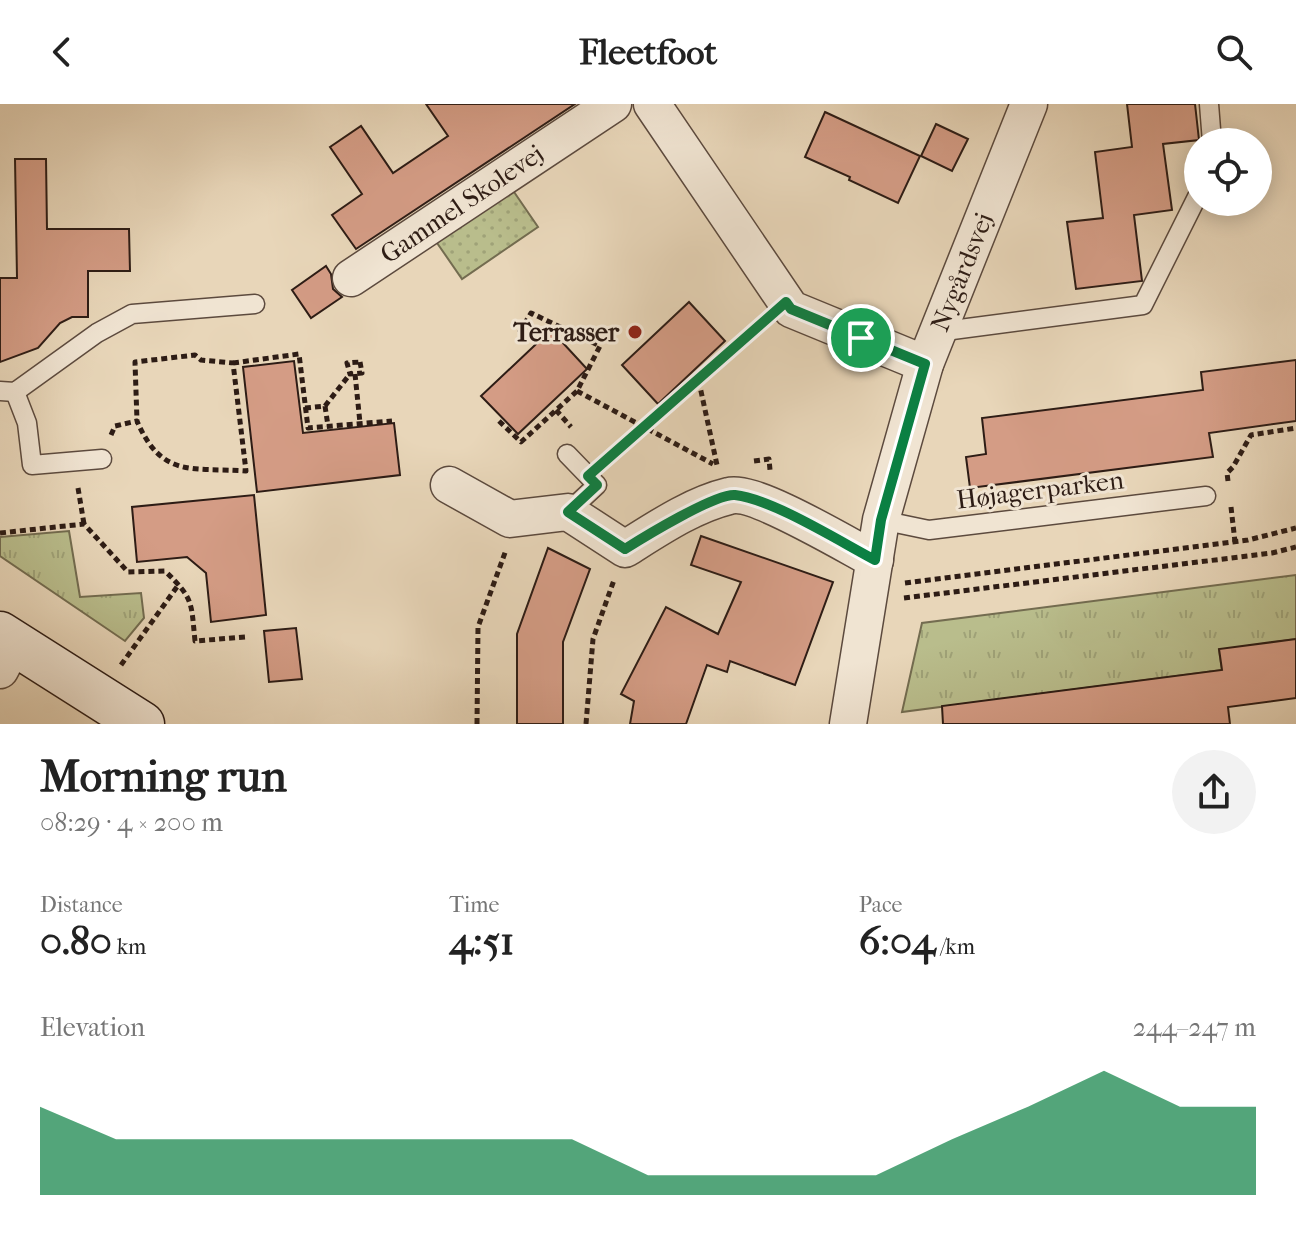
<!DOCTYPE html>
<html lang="en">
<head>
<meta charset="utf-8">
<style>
  :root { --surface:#fff; --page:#f2f2f2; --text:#222; --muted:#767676; --accent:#0b8043 }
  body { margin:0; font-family:"IM FELL French Canon",serif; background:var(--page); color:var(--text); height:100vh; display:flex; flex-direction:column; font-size:30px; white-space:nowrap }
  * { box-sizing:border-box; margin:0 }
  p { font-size:26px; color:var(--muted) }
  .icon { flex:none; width:44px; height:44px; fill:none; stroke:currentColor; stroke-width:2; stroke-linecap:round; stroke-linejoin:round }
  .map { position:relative; height:620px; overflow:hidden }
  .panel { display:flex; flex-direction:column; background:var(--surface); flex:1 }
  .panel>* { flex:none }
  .tools { position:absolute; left:1184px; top:24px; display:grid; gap:16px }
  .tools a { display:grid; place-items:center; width:88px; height:88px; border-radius:50%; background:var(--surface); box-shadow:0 4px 20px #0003; font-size:40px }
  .pin { position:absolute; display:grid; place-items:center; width:68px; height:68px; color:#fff; margin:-34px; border:4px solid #fff; border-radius:50%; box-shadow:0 2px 8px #0007 }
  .round { display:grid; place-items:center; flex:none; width:84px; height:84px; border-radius:42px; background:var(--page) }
  .summary { display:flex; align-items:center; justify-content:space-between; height:136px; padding:0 40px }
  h1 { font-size:44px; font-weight:700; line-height:60px }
  .stats { display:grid; grid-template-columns:repeat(3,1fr); gap:12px; height:136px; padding:8px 40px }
  .stats div { display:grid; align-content:center }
  .stats b { font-size:40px; font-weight:700 }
  .stats small { font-size:22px; font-weight:400 }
  .stats p { font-size:22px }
  .chart { height:224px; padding:16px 40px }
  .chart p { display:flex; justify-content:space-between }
  .chart svg { width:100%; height:144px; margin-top:8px; fill:var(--accent); opacity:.7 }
  header { display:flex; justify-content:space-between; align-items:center; height:104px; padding:0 40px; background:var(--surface); font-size:36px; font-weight:700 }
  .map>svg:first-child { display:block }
</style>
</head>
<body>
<header><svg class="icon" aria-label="back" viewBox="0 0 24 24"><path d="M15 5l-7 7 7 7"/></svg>Fleetfoot<svg class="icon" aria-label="search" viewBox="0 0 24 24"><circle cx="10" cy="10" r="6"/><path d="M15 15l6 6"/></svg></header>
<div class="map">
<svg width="1296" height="620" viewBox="0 0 1296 620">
  <defs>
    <pattern id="grass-tufts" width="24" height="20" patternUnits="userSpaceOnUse" patternTransform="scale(2)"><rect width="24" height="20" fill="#b9bd8c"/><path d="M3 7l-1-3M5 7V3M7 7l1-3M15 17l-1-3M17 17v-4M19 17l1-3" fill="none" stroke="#9fa278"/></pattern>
    <pattern id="park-dots" width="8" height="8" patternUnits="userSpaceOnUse" patternTransform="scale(2)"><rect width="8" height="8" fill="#b9bd8c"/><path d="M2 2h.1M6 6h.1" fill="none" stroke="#9fa278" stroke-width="1.8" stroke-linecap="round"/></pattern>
  </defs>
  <rect width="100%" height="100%" fill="#e8d6b9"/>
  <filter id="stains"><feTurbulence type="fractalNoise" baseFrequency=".0025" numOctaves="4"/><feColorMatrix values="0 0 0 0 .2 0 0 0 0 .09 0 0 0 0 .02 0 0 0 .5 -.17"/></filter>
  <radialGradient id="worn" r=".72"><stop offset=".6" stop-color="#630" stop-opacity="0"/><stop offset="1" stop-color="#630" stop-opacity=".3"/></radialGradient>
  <g fill="url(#grass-tufts)" stroke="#736c50" stroke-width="2">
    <path d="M 69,427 L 80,493 L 141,489 L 144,514 L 125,537 L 0,452 L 0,433 Z"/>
    <path d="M 1296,471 L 1296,535 L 1219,546 L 1222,566 L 902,608 L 922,519 Z"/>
  </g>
  <path fill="url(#park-dots)" stroke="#736c50" stroke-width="2" d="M 512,85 L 538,123 L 462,175 L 435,136 Z"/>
  <g fill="#d49c85" stroke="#2d1c15" stroke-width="2">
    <path d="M 426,0 L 575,0 L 356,145 L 332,111 L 362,90 L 330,43 L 361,22 L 393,69 L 448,32 Z"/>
    <path d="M 1127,0 L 1195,0 L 1199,36 L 1163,40 L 1172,106 L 1134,111 L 1142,177 L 1076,185 L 1067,118 L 1103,114 L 1095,48 L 1132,43 Z"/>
    <path d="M 825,8 L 920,52 L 898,99 L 849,76 L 850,73 L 805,53 Z"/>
    <path d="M 936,20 L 968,35 L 952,67 L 921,52 Z"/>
    <path d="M 15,55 L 46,55 L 47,125 L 129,125 L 130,167 L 88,167 L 88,213 L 72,213 L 60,219 L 38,244 L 0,258 L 0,174 L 17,174 Z"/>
    <path d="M 326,162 L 331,170 L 333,185 L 342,193 L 311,214 L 292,186 Z"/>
    <path d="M 689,198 L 725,237 L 658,300 L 622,261 Z"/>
    <path d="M 551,226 L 587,265 L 518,330 L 481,292 Z"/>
    <path d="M 1296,256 L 1296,317 L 1209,329 L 1213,353 L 970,384 L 966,353 L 986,350 L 982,314 L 1203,286 L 1201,268 Z"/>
    <path d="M 294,257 L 303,329 L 394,319 L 400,371 L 257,388 L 243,263 Z"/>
    <path d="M 254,391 L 266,511 L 211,518 L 206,469 L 187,453 L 137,458 L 132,403 Z"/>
    <path d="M 701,432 L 833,478 L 795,581 L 730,557 L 727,568 L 707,561 L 686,620 L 630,620 L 634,597 L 621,590 L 666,503 L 718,530 L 741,478 L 691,461 Z"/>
    <path d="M 548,444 L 590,465 L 563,538 L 563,620 L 517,620 L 517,530 Z"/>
    <path d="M 296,524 L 302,575 L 269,578 L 264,527 Z"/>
    <path d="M 1296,535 L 1296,594 L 1228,603 L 1230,620 L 943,620 L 942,602 L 1222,566 L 1219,545 Z"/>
  </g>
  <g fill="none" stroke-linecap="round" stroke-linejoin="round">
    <g stroke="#5c4a3e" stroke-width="21">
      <g id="lane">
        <path d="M 1209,0 L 1212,38"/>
        <path d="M 937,228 L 1143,201 L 1198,91"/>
        <path d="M 0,287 L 15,288 L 97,229 L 132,210 L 255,200"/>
        <path d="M 15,288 L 27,319 L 32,361 L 102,355"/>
        <path d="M 567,350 L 597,381 L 568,408"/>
        <path d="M 881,416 L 929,426 L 1206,392"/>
      </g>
    </g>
    <g stroke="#5c4a3e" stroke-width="39">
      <g id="street">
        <path d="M 652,0 L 791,205 L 925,260"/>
        <path d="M 351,174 L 613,0"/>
        <path d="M 449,381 L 510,415 L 568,408 L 625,445 C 657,425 692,401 729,392 C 754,385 848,442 875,456"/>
        <path d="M 0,566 L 15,538"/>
        <path d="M 848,620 L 881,416 L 925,260 L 1029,0"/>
      </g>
    </g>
    <g stroke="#2d1c15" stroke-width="47">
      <path id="secondary" d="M 0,530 L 142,620"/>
    </g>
    <g stroke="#2d1c15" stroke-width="5" stroke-dasharray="6 4" stroke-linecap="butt">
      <path d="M 360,258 L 362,269 L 350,270 L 347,259 Z"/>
      <path d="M 233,259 L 299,250 L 308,324 L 392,317"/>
      <path d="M 355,270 L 360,319"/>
      <path d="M 694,278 L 762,219"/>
      <path d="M 577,287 L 713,360"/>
      <path d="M 325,302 L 350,270"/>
      <path d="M 305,304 L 325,302 L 328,322"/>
      <path d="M 556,306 L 571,323"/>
      <path d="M 499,317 L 521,338 L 577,287 L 600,242 L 531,209 L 519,229"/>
      <path d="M 111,331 L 115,322 L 137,317 C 162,375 192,363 246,367 L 233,259 L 201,256 L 195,251 L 135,258 L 137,317"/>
      <path d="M 607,355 L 693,278 L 699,278 L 717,361"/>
      <path d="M 754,357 L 769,355 L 770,366"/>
      <path d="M 1228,377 L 1227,369 L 1233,363 L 1251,331 L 1296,324"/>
      <path d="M 78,384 L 84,420"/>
      <path d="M 1231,403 L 1235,438"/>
      <path d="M 0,429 L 84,420 L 128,468 L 165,467 C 194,495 191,498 195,537 L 245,533"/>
      <path d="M 905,479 L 1248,436 L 1296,424"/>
      <path d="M 904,494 L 1272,449 L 1296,443"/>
      <path d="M 121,561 L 179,480"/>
      <path d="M 477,620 L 478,523 L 506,446"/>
      <path d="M 586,620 L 593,535 L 614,476"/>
    </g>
    <use href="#lane" stroke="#f0e4d2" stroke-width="18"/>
    <use href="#street" stroke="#f0e4d2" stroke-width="36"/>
    <use href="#secondary" stroke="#f0e4d2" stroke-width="44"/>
  </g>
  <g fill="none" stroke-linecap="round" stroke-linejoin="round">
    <g stroke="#fff" stroke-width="16">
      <path id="route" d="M 786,198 L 791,205 L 925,260 L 881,416 L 875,456 C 839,437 772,395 735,391 C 716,389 644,433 625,445 L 568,408 L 597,381 L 588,372 Z"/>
    </g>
    <use href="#route" stroke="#0b8043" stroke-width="10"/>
  </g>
  <circle fill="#8f2418" stroke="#f0e4d2" stroke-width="3" cx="635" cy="228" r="8"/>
  <g text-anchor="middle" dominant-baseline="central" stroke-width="6" stroke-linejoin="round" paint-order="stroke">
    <g font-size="26" fill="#2d1c15" stroke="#f0e4d2">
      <text transform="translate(462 100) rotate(-34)">Gammel Skolevej</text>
      <text transform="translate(962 168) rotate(-68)">Nygårdsvej</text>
      <text transform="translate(1040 386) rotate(-7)">Højagerparken</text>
    </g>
    <g font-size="26" font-weight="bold" fill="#2d1c15" stroke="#f0e4d2" text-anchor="end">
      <text x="619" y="228">Terrasser</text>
    </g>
  </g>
  <rect width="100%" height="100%" filter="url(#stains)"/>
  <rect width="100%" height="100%" fill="url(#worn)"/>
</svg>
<div class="tools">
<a><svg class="icon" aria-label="locate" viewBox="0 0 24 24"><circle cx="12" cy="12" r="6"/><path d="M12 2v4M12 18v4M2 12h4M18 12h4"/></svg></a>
</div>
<div class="pin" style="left:861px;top:234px;background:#1e9e55"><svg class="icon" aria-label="arrive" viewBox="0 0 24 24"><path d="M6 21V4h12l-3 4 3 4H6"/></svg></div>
</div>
<section class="panel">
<div class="summary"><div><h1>Morning run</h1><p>08:29 · 4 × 200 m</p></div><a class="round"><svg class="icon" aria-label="share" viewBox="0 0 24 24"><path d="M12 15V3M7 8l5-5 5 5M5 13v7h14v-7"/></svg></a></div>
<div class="stats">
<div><p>Distance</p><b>0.80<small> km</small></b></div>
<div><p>Time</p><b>4:51</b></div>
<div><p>Pace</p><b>6:04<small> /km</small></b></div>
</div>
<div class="chart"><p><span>Elevation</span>244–247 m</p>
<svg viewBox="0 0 160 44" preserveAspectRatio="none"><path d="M0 44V17L10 27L20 27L30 27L40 27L50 27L60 27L70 27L80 38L90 38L100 38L110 38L120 27L130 17L140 6L150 17L160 17V44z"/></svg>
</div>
</section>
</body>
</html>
